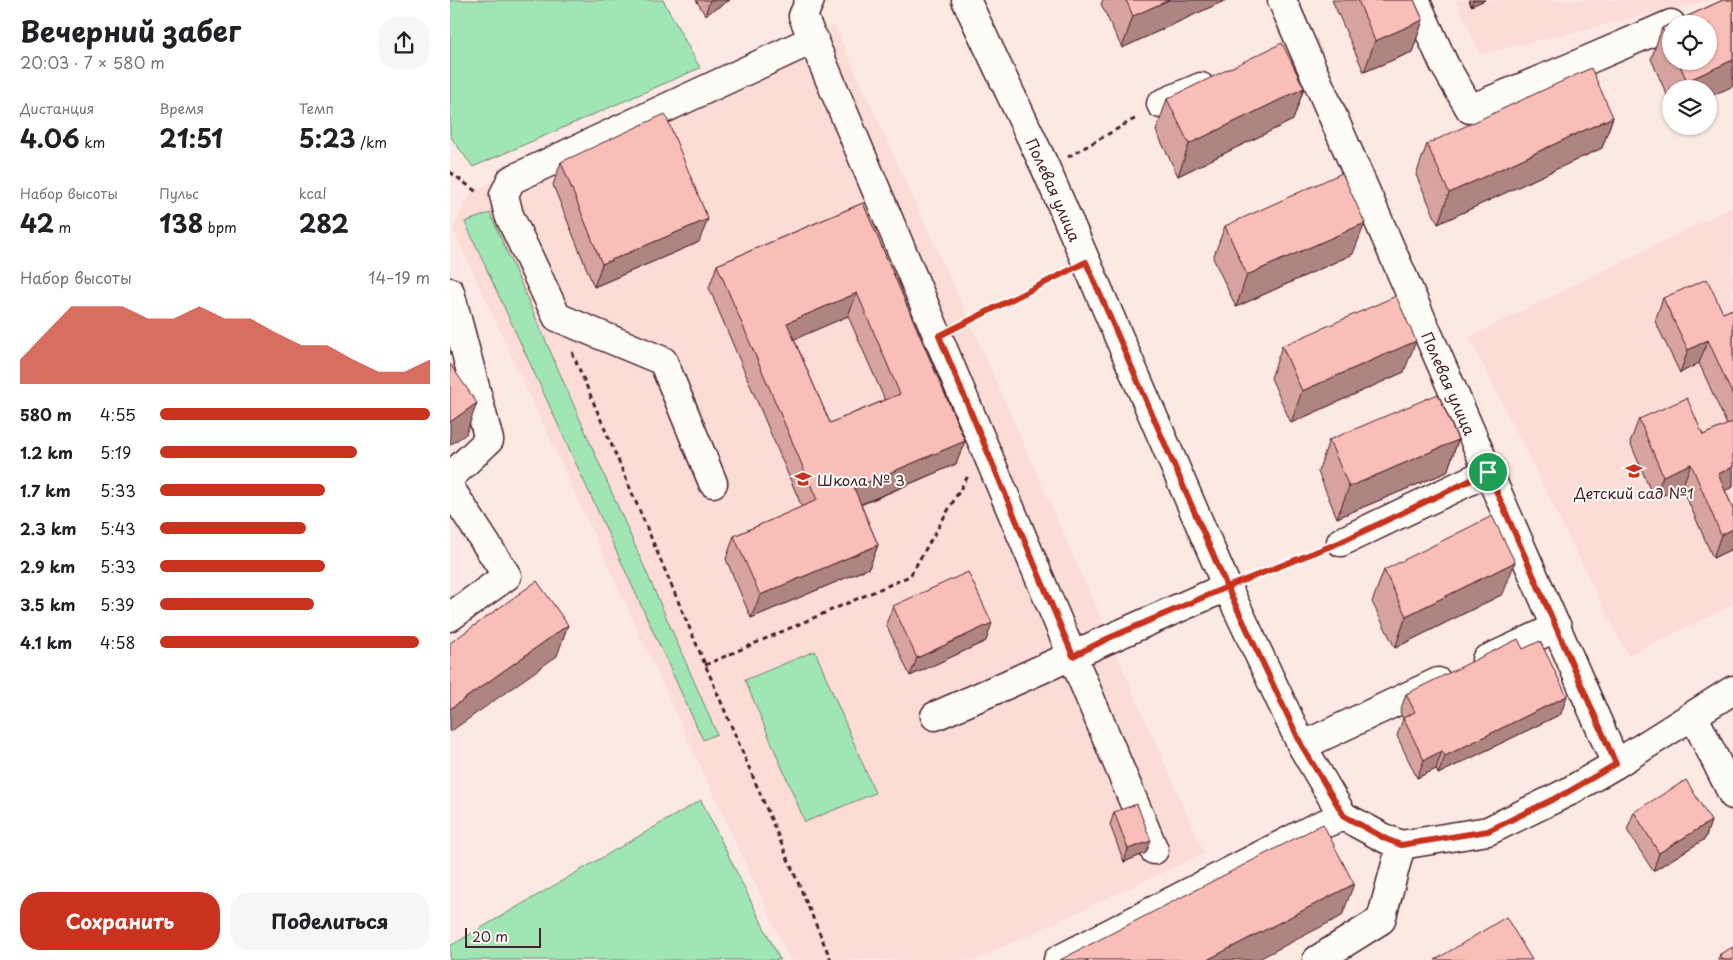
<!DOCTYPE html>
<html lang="ru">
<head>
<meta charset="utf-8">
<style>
  :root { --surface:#fff; --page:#f6f6f6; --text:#202124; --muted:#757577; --accent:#c8321e }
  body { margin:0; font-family:"Playpen Sans",sans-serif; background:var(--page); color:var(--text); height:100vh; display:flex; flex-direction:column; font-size:19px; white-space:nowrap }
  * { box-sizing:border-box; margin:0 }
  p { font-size:16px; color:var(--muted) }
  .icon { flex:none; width:28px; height:28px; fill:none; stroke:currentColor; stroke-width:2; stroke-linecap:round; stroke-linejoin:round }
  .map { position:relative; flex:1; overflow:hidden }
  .drawer { display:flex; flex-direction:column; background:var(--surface); width:450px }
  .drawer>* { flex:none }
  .tools { position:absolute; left:1212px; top:15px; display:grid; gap:10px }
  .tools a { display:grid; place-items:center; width:55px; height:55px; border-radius:50%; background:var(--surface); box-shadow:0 1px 4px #0004; font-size:25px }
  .scale { position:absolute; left:15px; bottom:12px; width:76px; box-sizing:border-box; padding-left:5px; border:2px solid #4a1f2b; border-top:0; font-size:14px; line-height:18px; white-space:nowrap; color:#4a1f2b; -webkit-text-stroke:4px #fdfcf7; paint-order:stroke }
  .pin { position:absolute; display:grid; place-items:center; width:42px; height:42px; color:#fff; margin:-21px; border:2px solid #fff; border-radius:50%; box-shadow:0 1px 5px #0007 }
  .round { display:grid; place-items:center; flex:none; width:52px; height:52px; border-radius:20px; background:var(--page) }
  .summary { display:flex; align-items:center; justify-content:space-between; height:85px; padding:0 20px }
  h1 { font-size:28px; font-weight:700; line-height:38px }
  .stats { display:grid; grid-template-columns:repeat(3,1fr); gap:8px; height:85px; padding:5px 20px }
  .stats div { display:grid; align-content:center }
  .stats b { font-size:25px; font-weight:700 }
  .stats small { font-size:14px; font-weight:400 }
  .stats p { font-size:14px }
  .chart { height:140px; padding:10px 20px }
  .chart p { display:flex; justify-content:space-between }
  .chart svg { width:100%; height:90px; margin-top:5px; fill:var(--accent); opacity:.7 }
  .action { display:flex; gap:10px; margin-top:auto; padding:10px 20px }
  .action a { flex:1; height:58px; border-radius:20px; background:var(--accent); color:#fff; font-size:20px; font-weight:700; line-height:58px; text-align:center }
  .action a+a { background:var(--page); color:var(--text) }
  ul { padding:0 20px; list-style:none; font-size:16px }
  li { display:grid; grid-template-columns:80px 60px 1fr; align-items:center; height:38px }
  li i { height:12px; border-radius:6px; background:var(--accent) }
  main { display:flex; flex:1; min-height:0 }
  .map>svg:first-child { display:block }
</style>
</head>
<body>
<main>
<section class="drawer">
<div class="summary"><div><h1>Вечерний забег</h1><p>20:03 · 7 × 580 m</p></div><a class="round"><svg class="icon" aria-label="share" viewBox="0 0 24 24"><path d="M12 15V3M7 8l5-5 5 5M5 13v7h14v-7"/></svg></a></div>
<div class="stats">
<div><p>Дистанция</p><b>4.06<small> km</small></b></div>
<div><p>Время</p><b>21:51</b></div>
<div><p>Темп</p><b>5:23<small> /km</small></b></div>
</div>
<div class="stats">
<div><p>Набор высоты</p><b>42<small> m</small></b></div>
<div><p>Пульс</p><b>138<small> bpm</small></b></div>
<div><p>kcal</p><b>282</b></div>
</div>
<div class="chart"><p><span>Набор высоты</span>14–19 m</p>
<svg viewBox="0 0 160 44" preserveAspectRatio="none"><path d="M0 44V32L10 19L20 6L30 6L40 6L50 12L60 12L70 6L80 12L90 12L100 19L110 25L120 25L130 32L140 38L150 38L160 32V44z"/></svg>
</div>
<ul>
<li><b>580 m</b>4:55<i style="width:100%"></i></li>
<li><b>1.2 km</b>5:19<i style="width:73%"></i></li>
<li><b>1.7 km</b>5:33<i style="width:61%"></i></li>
<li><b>2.3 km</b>5:43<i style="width:54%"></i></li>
<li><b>2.9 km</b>5:33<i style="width:61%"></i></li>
<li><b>3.5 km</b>5:39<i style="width:57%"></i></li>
<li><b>4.1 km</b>4:58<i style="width:96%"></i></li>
</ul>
<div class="action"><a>Сохранить</a><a>Поделиться</a></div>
</section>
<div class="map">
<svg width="1283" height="960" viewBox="0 0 1283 960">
  <rect width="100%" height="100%" fill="#fce9e4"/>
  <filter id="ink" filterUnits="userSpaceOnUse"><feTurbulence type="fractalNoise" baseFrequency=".02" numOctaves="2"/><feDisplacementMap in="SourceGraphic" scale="10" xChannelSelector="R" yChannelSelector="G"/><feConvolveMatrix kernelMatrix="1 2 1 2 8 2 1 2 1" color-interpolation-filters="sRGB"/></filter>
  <g filter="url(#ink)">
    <g fill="#fbdcd7">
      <path d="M 1006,0 L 1259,0 L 1030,54 Z"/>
      <path d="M 384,25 L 519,320 L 754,853 L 525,960 L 340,960 L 3,229 L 22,192 Z"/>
      <path d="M 1283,207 L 1283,605 L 1178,656 L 1019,337 Z"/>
    </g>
    <g fill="#9fe6b4" stroke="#748270">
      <path d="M 0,0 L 213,0 L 250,68 L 23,167 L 0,136 Z"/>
      <path d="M 40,213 L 267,734 L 253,740 L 15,222 Z"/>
      <path d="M 365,651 L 425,793 L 355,822 L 295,680 Z"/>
      <path d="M 251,800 L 330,960 L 0,960 L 0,946 Z"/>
    </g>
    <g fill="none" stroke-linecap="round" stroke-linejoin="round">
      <g stroke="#4a1f2b" stroke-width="31">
        <g id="minor">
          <path d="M 360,0 L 353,16 L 704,850"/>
          <path id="s1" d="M 516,0 L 596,169 L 777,587 L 852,746 L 893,816 L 936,839 L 951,845 L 1038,831 L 1118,792 L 1166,764 L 1283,690"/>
          <path id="s2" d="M 832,0 L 1166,764"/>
          <path d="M 965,0 L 994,64 L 1020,109 L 1119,68 L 1221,24"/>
          <path d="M 711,104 L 751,87"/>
          <path d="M 0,292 L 39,440 L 0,477"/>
          <path d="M 263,483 L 213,361 L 107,317 L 59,215 L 54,195 L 61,180 L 364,39"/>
          <path d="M 0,488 L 57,576 L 0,617"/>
          <path d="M 891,542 L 1038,472"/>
          <path d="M 1036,660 L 1107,627"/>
          <path d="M 1243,715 L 1283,795"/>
          <path d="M 485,716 C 583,674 679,629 777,587"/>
          <path d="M 852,746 L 988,682"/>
          <path d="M 608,960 L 864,828 L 893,816"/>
          <path d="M 867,960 L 931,920 L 951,845"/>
        </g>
      </g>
      <g stroke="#4a1f2b" stroke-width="3" stroke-dasharray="5 4" stroke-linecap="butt">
        <path d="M 618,157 L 688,117"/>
        <path d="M 0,172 L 28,193"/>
        <path d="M 511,324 L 613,274"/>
        <path d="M 122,352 L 381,960"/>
        <path d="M 801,577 L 867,551"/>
        <path d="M 255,665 L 460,576 L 518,476"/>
      </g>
      <use href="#minor" stroke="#fdfcf7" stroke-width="28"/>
    </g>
    <g fill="#d7a39e" stroke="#4a1f2b" fill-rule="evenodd">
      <path d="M 246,0 L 280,0 L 255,15 Z"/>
      <path d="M 653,0 L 776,0 L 672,48 L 651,4 Z"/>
      <path d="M 882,0 L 964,0 L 973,20 L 962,52 L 914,72 Z"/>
      <path d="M 1019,0 L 1035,0 L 1021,6 Z"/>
      <path d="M 1273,0 L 1283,0 L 1283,86 L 1259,97 L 1259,89 L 1221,89 L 1221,104 L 1201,59 L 1212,28 ZM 1221,24 L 1259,24 L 1259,61 L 1221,61 Z"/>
      <path d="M 854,88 L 843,120 L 728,176 L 706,131 L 717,99 Z"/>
      <path d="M 1163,117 L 1152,148 L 988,224 L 966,175 L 977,144 Z"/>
      <path d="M 111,162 L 249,242 L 144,287 L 103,185 Z"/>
      <path d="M 413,203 L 515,441 L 506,464 L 411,505 L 428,545 L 419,568 L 301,618 L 276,559 L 284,536 L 352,507 L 259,288 L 267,265 ZM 398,316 L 435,400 L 380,423 L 344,339 Z"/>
      <path d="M 775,226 L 903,254 L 786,307 L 763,258 Z"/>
      <path d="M 1213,298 L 1273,313 L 1283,309 L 1283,487 L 1275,490 L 1283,509 L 1283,546 L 1282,549 L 1263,558 L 1232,487 L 1204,499 L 1180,442 L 1189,419 L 1253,435 L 1277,425 L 1249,363 L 1230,373 L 1205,321 Z"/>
      <path d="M 832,346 L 954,372 L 841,423 L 821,378 Z"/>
      <path d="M 879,440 L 1008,440 L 997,472 L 887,518 L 868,472 Z"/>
      <path d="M 934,570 L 1053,594 L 945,648 L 922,602 Z"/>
      <path d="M 443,606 L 536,641 L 460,676 L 436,624 Z"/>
      <path d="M 1073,649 L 1111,714 L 988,774 L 986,769 L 967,778 L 947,736 L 953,719 L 950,712 L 956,694 Z"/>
      <path d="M 664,812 L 696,853 L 674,862 L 660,825 Z"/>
      <path d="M 1184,812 L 1261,821 L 1255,839 L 1203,871 L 1177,830 Z"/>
      <path d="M 1270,954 L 1283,960 L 1268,960 Z"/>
    </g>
    <g fill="#af8581" stroke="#4a1f2b">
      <path d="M 260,0 L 280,0 L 255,15 Z"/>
      <path d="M 719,0 L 776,0 L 672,48 L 683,16 Z"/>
      <path d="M 1023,0 L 1035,0 L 1021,6 Z"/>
      <path d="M 973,20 L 962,52 L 914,72 L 925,41 Z"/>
      <path d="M 1283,60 L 1283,86 L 1259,97 L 1259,89 L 1234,89 L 1237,81 Z"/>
      <path d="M 854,88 L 843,120 L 728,176 L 739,144 Z"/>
      <path d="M 1163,117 L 1152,148 L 988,224 L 999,193 Z"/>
      <path d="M 258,219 L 249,242 L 144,287 L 152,264 Z"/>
      <path d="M 915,223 L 903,254 L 786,307 L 797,275 Z"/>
      <path d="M 407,293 L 398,316 L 329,346 L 337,323 Z"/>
      <path d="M 1258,340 L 1249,363 L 1230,373 L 1238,350 Z"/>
      <path d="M 966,341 L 954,372 L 841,423 L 852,391 Z"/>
      <path d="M 27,403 L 16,434 L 0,445 L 0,422 Z"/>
      <path d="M 1008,440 L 997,472 L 887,518 L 899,487 Z"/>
      <path d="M 515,441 L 506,464 L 395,511 L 404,488 Z"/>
      <path d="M 1241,464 L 1232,487 L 1204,499 L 1213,476 Z"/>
      <path d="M 1283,467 L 1283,487 L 1259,497 L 1268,474 Z"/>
      <path d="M 1283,529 L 1283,546 L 1282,549 L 1263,558 L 1271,535 Z"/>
      <path d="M 428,545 L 419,568 L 301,618 L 310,595 Z"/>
      <path d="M 1065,562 L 1053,594 L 945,648 L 956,616 Z"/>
      <path d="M 542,623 L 536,641 L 460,676 L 467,658 Z"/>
      <path d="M 118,625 L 107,656 L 0,732 L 0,709 Z"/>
      <path d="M 1117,696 L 1111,714 L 988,774 L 995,756 Z"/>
      <path d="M 992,751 L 986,769 L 967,778 L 974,760 Z"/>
      <path d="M 1261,821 L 1255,839 L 1203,871 L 1209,853 Z"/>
      <path d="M 701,841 L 696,853 L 674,862 L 678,849 Z"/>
      <path d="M 904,884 L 892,916 L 807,960 L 757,960 Z"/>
    </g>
    <g fill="#fabeb8" stroke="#4a1f2b" fill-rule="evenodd">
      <path d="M 676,0 L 719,0 L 683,16 Z"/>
      <path d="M 908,0 L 964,0 L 973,20 L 925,41 Z"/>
      <path d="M 1273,0 L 1283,0 L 1283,60 L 1237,81 L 1228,61 L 1259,61 L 1259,24 L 1221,24 L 1221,47 L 1212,28 Z"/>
      <path d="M 832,43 L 854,88 L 739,144 L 717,99 Z"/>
      <path d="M 1141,68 L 1163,117 L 999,193 L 977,144 Z"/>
      <path d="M 215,114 L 258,219 L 152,264 L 111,162 Z"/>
      <path d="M 892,173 L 915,223 L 797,275 L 775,226 Z"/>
      <path d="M 413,203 L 515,441 L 404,488 L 428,545 L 310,595 L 284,536 L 367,500 L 267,265 ZM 407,293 L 450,394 L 380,423 L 337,323 Z"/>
      <path d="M 1257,279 L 1273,313 L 1283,309 L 1283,396 L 1258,340 L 1238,350 L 1213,298 Z"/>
      <path d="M 946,296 L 966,341 L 852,391 L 832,346 Z"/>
      <path d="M 0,364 L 27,403 L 0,422 Z"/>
      <path d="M 988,394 L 1008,440 L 899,487 L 879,440 Z"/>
      <path d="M 1237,398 L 1253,435 L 1283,422 L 1283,467 L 1268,474 L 1283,509 L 1283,529 L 1271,535 L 1241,464 L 1213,476 L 1189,419 Z"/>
      <path d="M 1042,516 L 1065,562 L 956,616 L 934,570 Z"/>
      <path d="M 518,572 L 542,623 L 467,658 L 443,606 Z"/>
      <path d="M 87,581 L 118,625 L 0,709 L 0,643 Z"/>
      <path d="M 1068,639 L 1073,649 L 1090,641 L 1117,696 L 995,756 L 992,751 L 974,760 L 953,718 L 965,712 L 956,694 Z"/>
      <path d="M 1236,780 L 1261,821 L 1209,853 L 1184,812 Z"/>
      <path d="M 687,804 L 701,841 L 678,849 L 664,812 Z"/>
      <path d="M 873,824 L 904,884 L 757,960 L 610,960 Z"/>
      <path d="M 1056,917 L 1082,960 L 985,960 Z"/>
      <path d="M 1283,947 L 1283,960 L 1273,960 L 1270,954 Z"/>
    </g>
  </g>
  <g fill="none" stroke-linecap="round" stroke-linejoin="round" filter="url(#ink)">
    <g stroke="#fff" stroke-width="10">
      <path id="route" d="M 1038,472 L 891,542 L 777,587 L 659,638 L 623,656 L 489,336 L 636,262 L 777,587 L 852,746 L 894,816 L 936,839 L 951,845 L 1038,831 L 1118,792 L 1166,764 L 1038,472"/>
    </g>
    <use href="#route" stroke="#c8321e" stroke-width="6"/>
  </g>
  <defs>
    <g id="school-bare" transform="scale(1.35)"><path d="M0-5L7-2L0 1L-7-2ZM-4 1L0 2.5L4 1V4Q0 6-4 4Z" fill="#c8321e" stroke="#fdfcf7" stroke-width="2.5" paint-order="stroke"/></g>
  </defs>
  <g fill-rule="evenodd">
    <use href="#school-bare" x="1184" y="471"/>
    <use href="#school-bare" x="353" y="479"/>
  </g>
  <g text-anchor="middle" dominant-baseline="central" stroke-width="4" stroke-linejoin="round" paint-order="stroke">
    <g font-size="15" fill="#4a1f2b" stroke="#fdfcf7">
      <text stroke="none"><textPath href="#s1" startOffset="209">Полевая улица</textPath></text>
      <text stroke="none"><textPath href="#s2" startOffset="418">Полевая улица</textPath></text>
    </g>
    <g font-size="15" fill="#4a1f2b" stroke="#fdfcf7" text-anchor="start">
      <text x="367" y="479">Школа № 3</text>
      <text x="1184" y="492" text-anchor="middle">Детский сад №1</text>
    </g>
  </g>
</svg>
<div class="tools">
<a><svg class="icon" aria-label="locate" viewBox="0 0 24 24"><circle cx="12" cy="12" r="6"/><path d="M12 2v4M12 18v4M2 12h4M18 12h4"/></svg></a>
<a><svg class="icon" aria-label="layers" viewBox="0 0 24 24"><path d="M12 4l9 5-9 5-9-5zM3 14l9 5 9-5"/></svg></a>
</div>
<div class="scale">20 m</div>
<div class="pin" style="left:1038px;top:472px;background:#1e9e55"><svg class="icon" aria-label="arrive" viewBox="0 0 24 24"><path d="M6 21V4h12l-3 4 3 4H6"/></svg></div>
</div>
</main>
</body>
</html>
